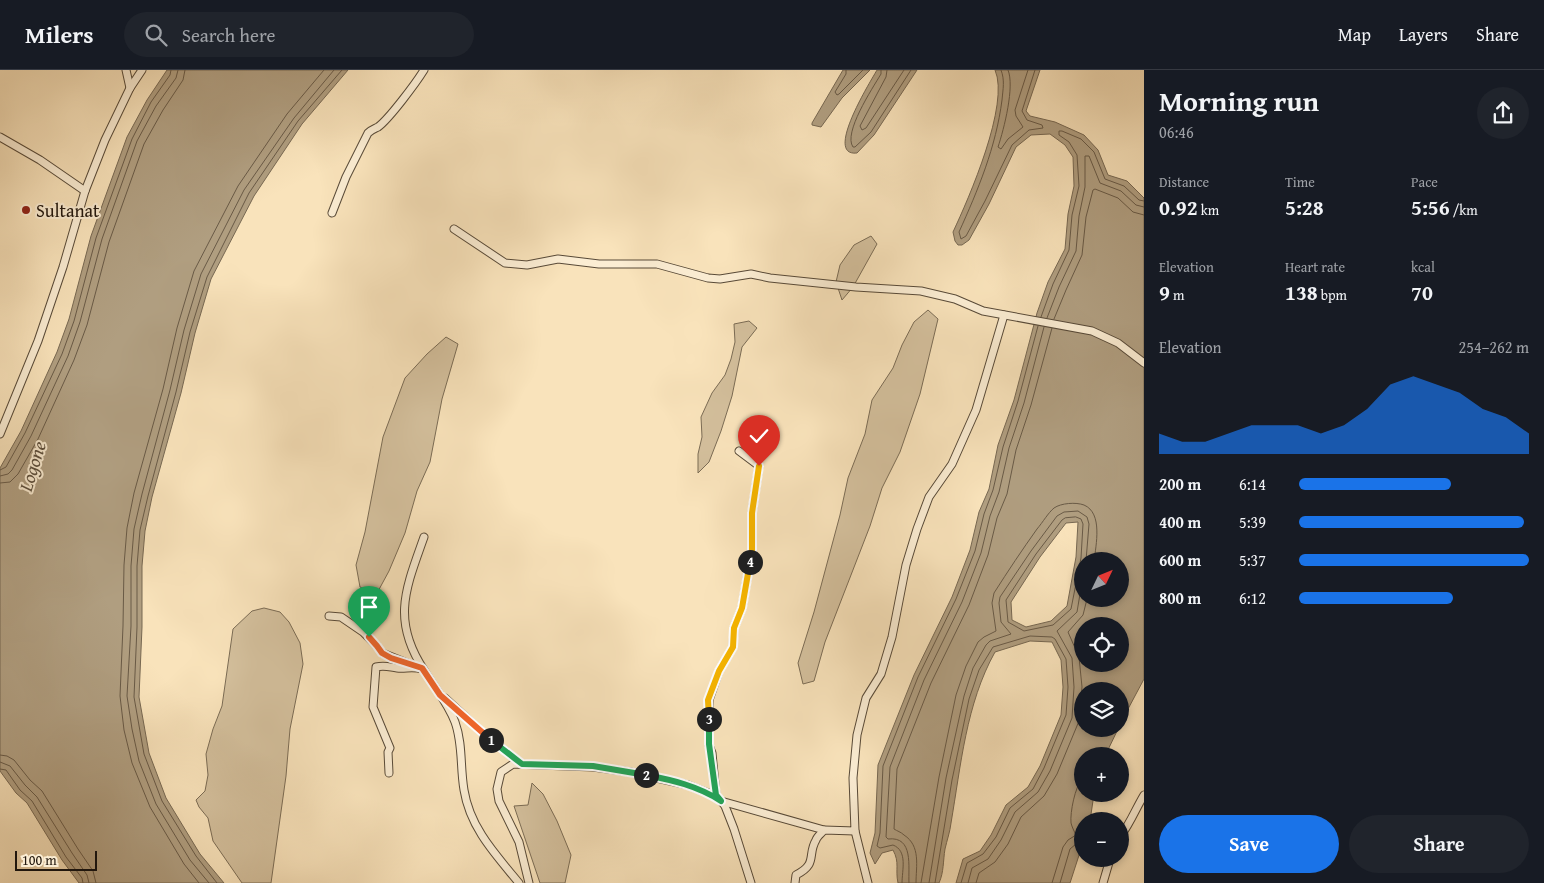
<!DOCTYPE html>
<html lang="en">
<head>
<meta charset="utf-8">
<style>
  :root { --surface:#171b24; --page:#20242c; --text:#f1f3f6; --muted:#9ea1a6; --line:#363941; --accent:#1a73e8 }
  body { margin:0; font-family:"Gentium Book Plus",serif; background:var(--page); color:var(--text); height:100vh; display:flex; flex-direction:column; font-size:19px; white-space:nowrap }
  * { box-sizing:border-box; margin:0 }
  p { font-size:16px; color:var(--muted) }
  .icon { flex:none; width:28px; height:28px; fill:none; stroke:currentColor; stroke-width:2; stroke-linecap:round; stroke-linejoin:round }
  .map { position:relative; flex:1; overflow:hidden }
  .details { display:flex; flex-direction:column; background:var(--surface); width:400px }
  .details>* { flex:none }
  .needle { width:32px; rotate:47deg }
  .tools { position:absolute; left:1074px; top:482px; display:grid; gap:10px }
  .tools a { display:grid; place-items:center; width:55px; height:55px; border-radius:50%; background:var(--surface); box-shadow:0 2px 8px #0003; font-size:25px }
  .scale { position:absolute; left:15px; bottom:12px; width:82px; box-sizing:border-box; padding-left:5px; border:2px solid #22170d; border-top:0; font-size:14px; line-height:18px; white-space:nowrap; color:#22170d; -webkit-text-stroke:4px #fbedd3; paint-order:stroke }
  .pin { position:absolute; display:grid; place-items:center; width:42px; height:42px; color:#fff; margin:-51px -21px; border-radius:50% 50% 50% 0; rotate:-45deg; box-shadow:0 0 5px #0007 }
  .pin .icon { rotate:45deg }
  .km { position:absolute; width:25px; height:25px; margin:-12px; border-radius:50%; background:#222; color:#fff; font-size:14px; line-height:25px; text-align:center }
  .round { display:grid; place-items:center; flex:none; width:52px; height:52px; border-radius:26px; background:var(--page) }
  .summary { display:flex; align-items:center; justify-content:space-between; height:85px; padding:0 15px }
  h1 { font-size:28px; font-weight:700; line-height:38px }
  .stats { display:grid; grid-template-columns:repeat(3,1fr); gap:8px; height:85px; padding:5px 15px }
  .stats div { display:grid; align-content:center }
  .stats b { font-size:21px; font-weight:700 }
  .stats small { font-size:14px; font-weight:400 }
  .stats p { font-size:14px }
  .chart { height:140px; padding:10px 15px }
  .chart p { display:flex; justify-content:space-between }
  .chart svg { width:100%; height:90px; margin-top:5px; fill:var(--accent); opacity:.7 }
  .action { display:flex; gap:10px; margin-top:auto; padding:10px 15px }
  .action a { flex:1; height:58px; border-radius:30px; background:var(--accent); color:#fff; font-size:20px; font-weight:700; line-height:58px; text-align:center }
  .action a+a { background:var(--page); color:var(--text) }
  ul { padding:0 15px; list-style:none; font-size:16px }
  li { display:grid; grid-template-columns:80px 60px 1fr; align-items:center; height:38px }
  li i { height:12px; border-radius:6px; background:var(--accent) }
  header { display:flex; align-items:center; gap:30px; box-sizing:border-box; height:70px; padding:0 25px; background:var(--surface); border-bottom:1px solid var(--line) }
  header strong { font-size:24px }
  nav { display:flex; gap:28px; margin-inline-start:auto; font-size:18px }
  .search { width:350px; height:45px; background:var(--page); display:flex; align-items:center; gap:12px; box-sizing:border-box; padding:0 18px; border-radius:28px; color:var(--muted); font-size:19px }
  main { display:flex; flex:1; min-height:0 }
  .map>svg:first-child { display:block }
</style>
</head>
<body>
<header>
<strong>Milers</strong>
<div class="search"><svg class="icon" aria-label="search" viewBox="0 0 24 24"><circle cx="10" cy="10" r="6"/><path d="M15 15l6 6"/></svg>Search here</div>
<nav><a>Map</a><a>Layers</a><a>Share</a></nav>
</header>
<main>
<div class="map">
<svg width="1144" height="813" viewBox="0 0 1144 813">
  <rect width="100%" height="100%" fill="#f9e3bb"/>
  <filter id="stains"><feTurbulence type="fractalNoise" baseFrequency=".004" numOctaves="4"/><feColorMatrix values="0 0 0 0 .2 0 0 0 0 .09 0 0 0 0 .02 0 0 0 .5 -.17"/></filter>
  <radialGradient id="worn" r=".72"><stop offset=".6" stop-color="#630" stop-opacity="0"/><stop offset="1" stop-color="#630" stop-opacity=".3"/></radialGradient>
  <g fill="#d4c09d" stroke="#7b6c55">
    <path d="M 871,166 L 877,174 L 853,217 L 842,230 L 836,212 L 840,195 L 854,175 Z"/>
    <path d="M 928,240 L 938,249 L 920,324 L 900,382 L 882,418 L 870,456 L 825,572 L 814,611 L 803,614 L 798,593 L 814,542 L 840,445 L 848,408 L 865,364 L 872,330 L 893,298 L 902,275 L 914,252 Z"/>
    <path d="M 749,251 L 757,258 L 742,277 L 732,326 L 721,361 L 709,392 L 698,403 L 698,384 L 702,367 L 701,347 L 712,323 L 725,305 L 731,289 L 735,272 L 734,254 Z"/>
    <path d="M 446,267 L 458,274 L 442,329 L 430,392 L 417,421 L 405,463 L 389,501 L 376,525 L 360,517 L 356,495 L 365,462 L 383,367 L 405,308 L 427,284 Z"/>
    <path d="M 264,538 L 280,542 L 289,552 L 300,573 L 303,594 L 290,659 L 286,706 L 271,813 L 242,813 L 213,771 L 208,748 L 199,737 L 196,730 L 205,721 L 208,705 L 206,684 L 213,659 L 222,636 L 233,559 L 252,541 Z"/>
    <path d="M 532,713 L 543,724 L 557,751 L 571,785 L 565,813 L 540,813 L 514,736 L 528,735 Z"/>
  </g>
  <g fill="#b09e80" stroke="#776852" fill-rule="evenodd">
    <path d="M 167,0 L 348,0 L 302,54 L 254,126 L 211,209 L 195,263 L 181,323 L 152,427 L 145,461 L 142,496 L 142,557 L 139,627 L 149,683 L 166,728 L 200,784 L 224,813 L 79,813 L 62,790 L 27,733 L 16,723 L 0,701 L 0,398 L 21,361 L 57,282 L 69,249 L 91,166 L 127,67 L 147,30 Z"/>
    <path d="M 843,0 L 870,0 L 842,28 L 821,57 L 812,55 L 812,53 Z"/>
    <path d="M 877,0 L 917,0 L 874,65 L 857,83 C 823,87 872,9 877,0 Z"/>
    <path d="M 995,0 L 1040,0 L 1026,41 L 1030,46 L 1055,52 L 1084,65 L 1098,80 L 1108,105 L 1127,111 L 1144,128 L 1144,609 L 1120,654 L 1120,621 L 1082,621 L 1082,659 L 1118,659 L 1105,686 L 1082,686 L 1082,724 L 1094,724 L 1090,751 L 1082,751 L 1082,776 L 1070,813 L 956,813 L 963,789 L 980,781 L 991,765 L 1006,735 L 1028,717 L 1040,696 L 1061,645 L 1063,617 L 1061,590 L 1052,572 L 1030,571 L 995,582 C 966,634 961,695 951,753 C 950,762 947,770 945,779 C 943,791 944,802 939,813 L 898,813 C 895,799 900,793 893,780 L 882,783 L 875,794 L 870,783 L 875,763 L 878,695 L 914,605 L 952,527 L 970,480 L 979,442 L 989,419 L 998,375 L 1014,330 L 1037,243 L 1048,212 L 1065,179 L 1068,144 L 1074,116 L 1073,87 L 1065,75 L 1050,64 L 1031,65 L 1016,77 L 989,134 L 969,170 L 962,175 L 958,175 L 955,171 L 953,162 C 969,128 1010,34 995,0 ZM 1078,452 L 1076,487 L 1067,536 L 1051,551 L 1026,557 L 1012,550 L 1011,532 L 1040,487 L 1066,453 ZM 1082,491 L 1120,491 L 1120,529 L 1082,529 ZM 1082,556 L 1120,556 L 1120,594 L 1082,594 Z"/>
  </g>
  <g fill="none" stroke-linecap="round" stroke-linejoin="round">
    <g stroke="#695a46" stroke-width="1">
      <path d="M 846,0 L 846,4 L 835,22 L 837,25 L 839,24 L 863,0"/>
      <path d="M 881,0 L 881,4 C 872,19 843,63 853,77 L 855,77 L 871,62 L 911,0"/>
      <path d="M 887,0 L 886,7 L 860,56 L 862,60 L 866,58 L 904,0"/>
      <path d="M 1001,0 C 1005,10 1003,19 1002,30 C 996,77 978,120 959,162 L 961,169 L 966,166 L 985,131 L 1012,75 L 1029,60 L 1043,58 L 1042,55 L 1027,50 L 1022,41 L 1035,0"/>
      <path d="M 1008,0 C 1015,16 1004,59 998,77 L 1001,79 L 1008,69 L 1023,57 L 1016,46 L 1015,40 L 1028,0"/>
      <path d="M 1041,247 L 1053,214 L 1069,180 L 1072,145 L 1079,116 L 1077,85 L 1069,72 L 1059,65 L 1059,61 L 1062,61 L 1081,69 L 1094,82 L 1105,109 L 1124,116 L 1139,130 L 1144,131"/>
      <path d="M 1047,248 L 1059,217 L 1076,181 L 1079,146 L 1085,117 L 1085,86 L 1089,86 L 1100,113 L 1121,121 L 1136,135 L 1144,137"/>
      <path d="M 1054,249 L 1066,220 L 1082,185 L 1086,147 L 1093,120 L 1095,119 L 1118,128 L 1133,142 L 1144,145"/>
      <path d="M 0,400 L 6,397 L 25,363 L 62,284 L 74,251 L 96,168 L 132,69 L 151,32 L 170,5 L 171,0"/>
      <path d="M 0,406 L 8,404 L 12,400 L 31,366 L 68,286 L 80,252 L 102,169 L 137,71 L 156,36 L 176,8 L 178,0"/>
      <path d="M 0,413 L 10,412 L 18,404 L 38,369 L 74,290 L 87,255 L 109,172 L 144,74 L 163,40 L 183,10 L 185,0"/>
      <path d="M 1076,447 L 1081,449 L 1083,454 L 1081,488 L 1071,539 L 1053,555 L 1024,561 L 1008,552 L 1006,530 L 1036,484 L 1062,450 L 1065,448 Z"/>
      <path d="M 0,685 L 7,686 L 14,690 L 30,710 L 42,721 L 78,779 L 93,801 L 96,813"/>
      <path d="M 0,692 L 10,696 L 25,715 L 37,727 L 72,783 L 87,805 L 89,813"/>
      <path d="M 0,699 L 6,700 L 20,720 L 32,731 L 66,787 L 82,808 L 83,813"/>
      <path d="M 199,813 L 184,794 L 150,737 L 132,693 L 124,660 L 120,626 L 123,556 L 124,495 L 127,458 L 134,423 L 163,319 L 177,258 L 194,201 L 238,116 L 287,44 L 324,0"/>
      <path d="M 209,813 L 190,790 L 156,734 L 139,691 L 132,659 L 127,626 L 131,556 L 131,496 L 134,459 L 142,424 L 170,320 L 184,260 L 201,204 L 244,120 L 294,48 L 334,0"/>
      <path d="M 217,813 L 196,786 L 162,731 L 144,684 L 134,627 L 137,557 L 137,496 L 140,460 L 148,426 L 176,322 L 190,262 L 207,207 L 249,123 L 298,51 L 342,0"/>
      <path d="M 902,813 C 902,800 908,781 893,775 L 880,778 L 877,776 L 880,763 L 883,696 L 918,607 L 956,529 L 975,481 L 984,444 L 993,420 L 1003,377 L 1018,331 L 1038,256"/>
      <path d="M 909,813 C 908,797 914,766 888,769 L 886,767 L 890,697 L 924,610 L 962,532 L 981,483 L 990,446 L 999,422 L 1009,378 L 1024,333 L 1044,257"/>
      <path d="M 916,813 C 916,796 921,776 904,765 C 901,762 897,761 894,759 L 897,699 L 931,613 L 969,535 L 988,485 L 997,448 L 1007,424 L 1016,380 L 1031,335 L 1052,258"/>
      <path d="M 921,813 L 939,707 L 956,625 L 966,596 L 978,572 L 984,567 L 996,561 L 992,533 L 994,523 C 1008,501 1022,480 1037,459 C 1043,452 1048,443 1054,438 C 1061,433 1076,432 1084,435 C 1103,443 1096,475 1094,491"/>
      <path d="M 929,813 L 946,708 L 964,626 L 973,598 L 986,575 L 990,571 L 1011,564 L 1001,552 L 999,533 L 1000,527 L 1031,481 L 1057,446 L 1064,442 L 1078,441 L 1087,447 L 1089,454 L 1086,491"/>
      <path d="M 935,813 L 952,710 L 969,629 L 979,600 L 993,577 L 1030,566 L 1052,567 L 1055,569 L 1066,589 L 1068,617 L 1066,645 L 1044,698 L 1033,719 L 1010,738 L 996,767 L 983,784 L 967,793 L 961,813"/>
      <path d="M 968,813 L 972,798 L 988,789 L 1001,770 L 1015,742 L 1038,722 L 1050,701 L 1072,648 L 1074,617 L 1072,588 L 1057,561 L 1077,542 L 1082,512"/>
      <path d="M 976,813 L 979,803 L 995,792 L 1008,774 L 1021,747 L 1044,726 L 1057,704 L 1079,651 L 1082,617 L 1079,587 L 1068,562 L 1083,545 L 1087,529"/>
      <path d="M 1052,813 L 1063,777 L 1068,770 L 1076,765 C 1074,761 1072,757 1071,753 C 1070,742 1075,717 1082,709"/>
      <path d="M 1060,813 L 1070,779 L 1076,774 L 1082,772"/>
    </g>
    <g stroke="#584a38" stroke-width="9">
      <g id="minor">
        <path d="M 126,0 L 130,18"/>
        <path d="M 0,67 L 40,90 L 85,121"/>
        <path d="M 332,143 L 346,107 L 368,63 C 371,60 374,59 378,57 C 389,49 416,13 424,0"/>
        <path d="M 454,159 L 505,193 L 527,195 L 558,189 L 599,194 L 657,194 L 708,208 L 720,209 L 751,204 L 770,208 L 856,217 L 921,221 L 955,229 L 983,241 L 1092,261 L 1118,273 L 1144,293"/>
        <path d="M 0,364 L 38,271 L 63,197 L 85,121 L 105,70 L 130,18 L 142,0"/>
        <path d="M 739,381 L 759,396 L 752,443 L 752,480 L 742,538 L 734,558 L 733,577 L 719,601 L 709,630 L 709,675 L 712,683 L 716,725 L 725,736 L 734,759 L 751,813"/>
        <path d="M 424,467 C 406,518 391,550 424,600 C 434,617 448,633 455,652 C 463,674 460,697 464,720 C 470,758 496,785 519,813"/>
        <path d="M 329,546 L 341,547 L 363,562 L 377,576 L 382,583 L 412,595"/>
        <path d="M 445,628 L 485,665 L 522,694"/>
        <path d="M 389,703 L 388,682 L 390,678 L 373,637 L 376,597 C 385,595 389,597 397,598 C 406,599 412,596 422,599"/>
        <path d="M 855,761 L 868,813"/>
        <path d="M 1120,767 C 1131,752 1135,740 1144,725"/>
        <path d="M 529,813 L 519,772 L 499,731 L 497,719 L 501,702 L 513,694 L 593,697 L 630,702 L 688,715 L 708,723 L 721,731 L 824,760"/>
        <path d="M 795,813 L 796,805 C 818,794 807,785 816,770 C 817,766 822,763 824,760 L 855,761 L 853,708 L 857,665 L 866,628 L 881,604 L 892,567 L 906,495 L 917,459 L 929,427 L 952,394 L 976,340 L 1004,245"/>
        <path d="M 1103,813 L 1110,789"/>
      </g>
    </g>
    <use href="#minor" stroke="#fbedd3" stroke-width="7"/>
  </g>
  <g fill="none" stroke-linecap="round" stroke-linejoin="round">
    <g stroke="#fff" stroke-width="10">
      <path id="split-1" d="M 369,567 L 377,576 L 382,583 L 391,588 L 422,598 L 440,625 L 491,670"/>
    </g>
    <g stroke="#fff" stroke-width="10">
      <path id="split-2" d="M 491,670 L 522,694 L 593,696 L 646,705"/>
    </g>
    <g stroke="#fff" stroke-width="10">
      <path id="split-3" d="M 646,705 C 672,710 698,716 721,731 L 716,725 L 709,674 L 709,649"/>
    </g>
    <g stroke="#fff" stroke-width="10">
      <path id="split-4" d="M 709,649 L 708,630 L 719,601 L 733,577 L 734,558 L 742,538 L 750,492"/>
    </g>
    <g stroke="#fff" stroke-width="10">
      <path id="split-5" d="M 750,492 L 752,480 L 752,443 L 759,396"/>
    </g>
    <use href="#split-1" stroke="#f0652b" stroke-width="6"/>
    <use href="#split-2" stroke="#22a559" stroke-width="6"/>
    <use href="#split-3" stroke="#22a559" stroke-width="6"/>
    <use href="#split-4" stroke="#f5b400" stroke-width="6"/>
    <use href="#split-5" stroke="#f5b400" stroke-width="6"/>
  </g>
  <circle fill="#8f2418" stroke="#fbedd3" stroke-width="2" cx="26" cy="140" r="5"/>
  <g text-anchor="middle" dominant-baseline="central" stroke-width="4" stroke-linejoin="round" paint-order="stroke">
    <g font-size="18" fill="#22170d" stroke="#fbedd3" text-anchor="start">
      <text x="36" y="140">Sultanat</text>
    </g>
    <g font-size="19" font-style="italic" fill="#5b4d3b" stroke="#fbedd3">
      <text transform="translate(32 396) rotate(-73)">Logone</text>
    </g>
  </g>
  <rect width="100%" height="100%" filter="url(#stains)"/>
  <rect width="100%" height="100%" fill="url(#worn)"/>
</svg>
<div class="tools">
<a><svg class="needle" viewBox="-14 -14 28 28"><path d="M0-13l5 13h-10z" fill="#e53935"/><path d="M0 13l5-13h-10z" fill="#9ea1a6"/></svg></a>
<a><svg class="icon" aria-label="locate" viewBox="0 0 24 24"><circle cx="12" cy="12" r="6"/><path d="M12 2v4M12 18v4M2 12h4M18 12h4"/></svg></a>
<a><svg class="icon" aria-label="layers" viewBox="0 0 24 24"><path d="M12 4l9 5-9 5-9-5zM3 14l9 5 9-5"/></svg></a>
<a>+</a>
<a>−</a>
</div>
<div class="scale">100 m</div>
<div class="pin" style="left:369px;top:567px;background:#1e9e55"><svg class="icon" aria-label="arrive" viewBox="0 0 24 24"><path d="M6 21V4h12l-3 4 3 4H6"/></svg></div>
<div class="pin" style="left:759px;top:396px;background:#d93025"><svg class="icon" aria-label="check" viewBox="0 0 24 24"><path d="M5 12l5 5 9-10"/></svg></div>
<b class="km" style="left:491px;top:670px">1</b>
<b class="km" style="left:646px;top:705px">2</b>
<b class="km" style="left:709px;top:649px">3</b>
<b class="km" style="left:750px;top:492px">4</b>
</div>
<section class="details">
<div class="summary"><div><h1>Morning run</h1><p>06:46</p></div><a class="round"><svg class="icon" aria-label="share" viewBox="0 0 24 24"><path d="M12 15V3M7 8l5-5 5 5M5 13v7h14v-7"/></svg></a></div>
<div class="stats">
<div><p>Distance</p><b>0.92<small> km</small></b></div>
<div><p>Time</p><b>5:28</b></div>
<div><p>Pace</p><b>5:56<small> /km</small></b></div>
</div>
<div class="stats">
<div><p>Elevation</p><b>9<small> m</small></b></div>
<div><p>Heart rate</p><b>138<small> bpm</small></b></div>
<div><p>kcal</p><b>70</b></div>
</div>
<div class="chart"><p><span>Elevation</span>254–262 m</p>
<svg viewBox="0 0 160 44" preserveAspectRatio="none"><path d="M0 44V34L10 38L20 38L30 34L40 30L50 30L60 30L70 34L80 30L90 22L100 10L110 6L120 10L130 14L140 22L150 26L160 34V44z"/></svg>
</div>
<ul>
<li><b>200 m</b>6:14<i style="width:66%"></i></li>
<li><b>400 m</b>5:39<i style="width:98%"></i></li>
<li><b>600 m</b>5:37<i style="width:100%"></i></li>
<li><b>800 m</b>6:12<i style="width:67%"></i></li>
</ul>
<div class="action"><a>Save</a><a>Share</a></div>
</section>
</main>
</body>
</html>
